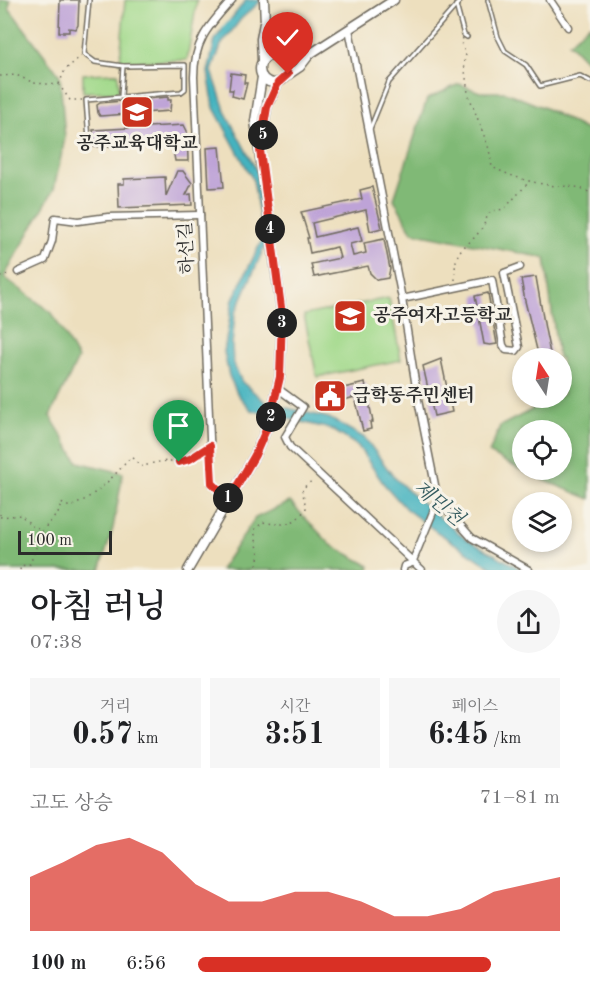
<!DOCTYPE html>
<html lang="ko">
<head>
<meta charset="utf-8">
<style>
  :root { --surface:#fff; --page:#f6f6f6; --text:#202124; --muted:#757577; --accent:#d93025 }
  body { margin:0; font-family:"Old Standard TT","Noto Serif KR",serif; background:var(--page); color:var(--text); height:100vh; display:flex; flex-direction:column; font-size:22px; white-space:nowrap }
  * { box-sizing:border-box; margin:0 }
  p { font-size:20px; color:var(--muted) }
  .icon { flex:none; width:33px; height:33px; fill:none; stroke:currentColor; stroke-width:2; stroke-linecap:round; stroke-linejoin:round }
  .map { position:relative; height:570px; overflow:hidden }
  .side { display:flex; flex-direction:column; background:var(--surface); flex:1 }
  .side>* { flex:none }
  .needle { width:39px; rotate:348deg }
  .tools { position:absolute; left:512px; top:348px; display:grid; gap:12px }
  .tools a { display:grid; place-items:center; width:60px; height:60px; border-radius:50%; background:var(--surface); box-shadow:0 3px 9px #0003; font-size:30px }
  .scale { position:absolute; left:18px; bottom:15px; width:94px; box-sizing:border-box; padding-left:6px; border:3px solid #2b2b2b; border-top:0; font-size:16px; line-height:21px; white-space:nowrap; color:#2b2b2b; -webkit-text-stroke:4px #f7f3e8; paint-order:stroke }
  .pin { position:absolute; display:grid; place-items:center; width:51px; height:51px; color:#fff; margin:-62px -26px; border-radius:50% 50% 50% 0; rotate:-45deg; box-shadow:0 0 6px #0007 }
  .pin .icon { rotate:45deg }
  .km { position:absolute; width:30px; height:30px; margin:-15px; border-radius:50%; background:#222; color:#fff; font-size:16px; line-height:30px; text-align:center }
  .round { display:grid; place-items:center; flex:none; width:63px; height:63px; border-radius:32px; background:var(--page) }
  .head { display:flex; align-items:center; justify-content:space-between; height:102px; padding:0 30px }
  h1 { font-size:33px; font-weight:600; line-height:45px }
  .figures { display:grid; grid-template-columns:repeat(3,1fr); gap:9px; height:102px; padding:6px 30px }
  .figures div { display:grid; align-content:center; border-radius:0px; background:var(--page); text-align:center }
  .figures b { font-size:30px; font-weight:600 }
  .figures small { font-size:16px; font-weight:400 }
  .figures p { font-size:16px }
  .chart { height:168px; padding:12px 30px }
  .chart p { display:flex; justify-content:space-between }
  .chart svg { width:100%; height:108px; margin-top:6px; fill:var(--accent); opacity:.7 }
  ul { padding:0 30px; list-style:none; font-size:20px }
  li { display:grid; grid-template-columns:96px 72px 1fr; align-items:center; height:45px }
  li i { height:15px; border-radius:8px; background:var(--accent) }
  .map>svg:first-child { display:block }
</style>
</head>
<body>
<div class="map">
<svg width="590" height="570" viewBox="0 0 590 570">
  <rect width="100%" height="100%" fill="#f7f3e8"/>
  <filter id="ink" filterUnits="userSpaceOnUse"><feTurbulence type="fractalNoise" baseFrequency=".0167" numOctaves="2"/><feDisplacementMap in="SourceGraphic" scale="12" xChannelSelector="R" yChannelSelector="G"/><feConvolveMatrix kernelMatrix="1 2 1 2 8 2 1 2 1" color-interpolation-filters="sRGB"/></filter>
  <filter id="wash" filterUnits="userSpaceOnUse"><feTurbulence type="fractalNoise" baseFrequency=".008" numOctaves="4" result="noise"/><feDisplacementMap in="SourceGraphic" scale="24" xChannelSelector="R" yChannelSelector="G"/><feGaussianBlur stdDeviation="1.35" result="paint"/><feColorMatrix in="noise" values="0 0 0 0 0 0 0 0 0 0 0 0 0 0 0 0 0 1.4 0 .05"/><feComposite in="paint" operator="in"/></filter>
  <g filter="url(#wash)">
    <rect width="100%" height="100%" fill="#eddfbe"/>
    <g fill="#a1d98a" stroke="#66825a" stroke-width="1.5">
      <path d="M 125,0 L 197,0 L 187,60 L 120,62 Z"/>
      <path d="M 118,73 L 119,92 L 83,92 L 83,74 Z"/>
      <path d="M 389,298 L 401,360 L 317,377 L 304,315 Z"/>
    </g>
    <g fill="#80b976" stroke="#567250" stroke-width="1.5" fill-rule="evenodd">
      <path d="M 0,0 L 10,0 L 9,8 L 60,76 L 65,138 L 54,189 L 4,277 L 52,313 L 78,359 L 50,416 L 78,462 L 123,473 L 113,528 L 100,570 L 0,570 Z"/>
      <path d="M 590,24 L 590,65 L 569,43 Z"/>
      <path d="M 459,84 L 480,92 L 505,92 L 545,108 L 590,132 L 590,499 L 526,473 L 489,453 L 500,426 L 563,394 L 561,358 L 558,358 L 545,258 L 412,232 L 394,199 L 427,99 ZM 561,430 L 561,470 L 522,470 L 522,430 Z"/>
      <path d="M 290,502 L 331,545 L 370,566 L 369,570 L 220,570 L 255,518 Z"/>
    </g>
    <path fill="#45b3bf" stroke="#386f75" stroke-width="1.5" d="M 246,0 L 262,0 L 241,19 L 221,45 L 212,71 L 226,113 L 260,177 L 268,239 L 235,314 L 232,345 L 233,363 L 242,382 L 267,403 L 329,418 L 365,438 L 393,476 L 416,498 L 466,539 L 523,570 L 495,570 L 437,532 L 406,509 L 383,483 L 358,446 L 331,429 L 251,410 L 238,395 L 229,376 L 224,352 L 233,299 L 263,238 L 253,180 L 214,108 L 208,72 L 215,39 Z"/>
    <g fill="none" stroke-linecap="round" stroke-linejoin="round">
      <path stroke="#45b3bf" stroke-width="2" d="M 223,29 L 231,20"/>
    </g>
    <g id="blocks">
      <g fill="#bea3d7">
        <path d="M 60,0 L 79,0 L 78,25 L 76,29 L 69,28 L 69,32 L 59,32 Z"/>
        <path d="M 231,73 L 245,75 L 244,83 L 247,83 L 243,99 L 232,96 L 233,90 L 229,90 Z"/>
        <path d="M 168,97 L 168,100 L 171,100 L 170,111 L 100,116 L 98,113 L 97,105 L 100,103 Z"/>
        <path d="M 184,125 L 187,131 L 188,161 L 175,161 L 172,142 L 94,147 L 93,130 Z"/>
        <path d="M 220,147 L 224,187 L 209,188 L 207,148 Z"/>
        <path d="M 177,171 L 183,171 L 192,183 L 186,195 L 191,194 L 192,205 L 119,208 L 118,184 L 124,184 L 124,179 L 165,177 L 166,196 Z"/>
        <path d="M 372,187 L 382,228 L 370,231 L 366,210 L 312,223 L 315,237 L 358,227 L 362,241 L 350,244 L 353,256 L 366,253 L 364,243 L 384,239 L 390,269 L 388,278 L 377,280 L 370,273 L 368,266 L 314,277 L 311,264 L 340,258 L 337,247 L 310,253 L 307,238 L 309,238 L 301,212 L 362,199 L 360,190 Z"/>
        <path d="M 536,277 L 545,329 L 551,358 L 539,358 L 525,301 L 521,279 Z"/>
        <path d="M 488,293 L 497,344 L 490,345 L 484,344 L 475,296 Z"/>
        <path d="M 441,359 L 452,412 L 434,416 L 423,366 Z"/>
        <path d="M 365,383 L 373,422 L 370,422 L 371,429 L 363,431 L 355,397 L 340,401 L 338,405 L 325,409 L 324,405 L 314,401 L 317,395 L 323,398 L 322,393 Z"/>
      </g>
    </g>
  </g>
  <g filter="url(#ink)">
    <use href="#blocks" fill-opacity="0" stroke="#6f6a5e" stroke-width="1.5"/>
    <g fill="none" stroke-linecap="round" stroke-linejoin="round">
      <g stroke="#6f6a5e" stroke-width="6">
        <g id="lane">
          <path d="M 89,0 L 84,54 L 95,62 L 123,66"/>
          <path d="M 488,0 L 498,37 L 505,51 L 526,65 L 540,86 L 580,76 L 590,81"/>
          <path d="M 456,5 L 464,35 L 467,37"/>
          <path d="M 370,129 L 389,82 L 461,0"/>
          <path d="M 89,140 L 86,100 L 181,92 L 185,89 L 185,65 L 123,66 L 121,96"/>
        </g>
      </g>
      <g stroke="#6f6a5e" stroke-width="9">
        <g id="street">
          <path d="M 550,0 L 568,27"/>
          <path d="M 349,29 L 402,299 L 418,400 L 438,500 L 472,538 L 529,570"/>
          <path d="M 18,272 L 45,260 L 52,241 L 55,218 L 78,221 L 108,217 L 200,215"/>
          <path d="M 402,299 L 492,280 L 503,345 L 506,350 L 516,351 L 519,347 L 504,273 L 520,267"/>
          <path d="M 277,388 L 303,407 L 285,437 L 290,447 L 422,570"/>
          <path d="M 229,500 L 212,483 L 194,77 C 194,40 209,26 232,0"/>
          <path d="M 403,570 L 404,566 L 412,563 L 438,500"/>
        </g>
      </g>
      <g stroke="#6f6a5e" stroke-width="11">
        <g id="secondary">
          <path d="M 264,0 L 265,23 L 274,55"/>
          <circle cx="274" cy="69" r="14"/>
          <path d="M 262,61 L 261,39 L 264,23"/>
          <path d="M 286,61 L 310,54"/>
          <path d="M 285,77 L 300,67 L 310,54 L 394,0"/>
          <path d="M 261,146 L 267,107 L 278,83"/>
          <path d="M 188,570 L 255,455 L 269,423 L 280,377 L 282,315 L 255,121 L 262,77"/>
        </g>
      </g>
      <g stroke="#6f6a5e" stroke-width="1.5" stroke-dasharray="1.5 4.5" stroke-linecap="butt">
        <path d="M 463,38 L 461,43 L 466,54 L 464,63 L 468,93 L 489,149 L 492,167 C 512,177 535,184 557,186 C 571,187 578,185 590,193"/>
        <path d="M 0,76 L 16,75 L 34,83 L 59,85 L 70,100 L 82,100"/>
        <path d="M 59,84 L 65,70 L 81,56"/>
        <path d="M 0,277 L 11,273"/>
        <path d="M 455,280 C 454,242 465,253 482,228 C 486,222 486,216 491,211 L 504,209 L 529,182"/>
        <path d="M 0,514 L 0,515"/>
        <path d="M 0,517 L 21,515 L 33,527 L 41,530"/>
        <path d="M 20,570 L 21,566 L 30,564 L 42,531 L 59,512 L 61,503 L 70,507 C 95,497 113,477 131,457 L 143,467 C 163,456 184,467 203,450"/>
        <path d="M 260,570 L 257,565 L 259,554 L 254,530 L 263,522 C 282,526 295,526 306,508 L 302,489 L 314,479"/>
      </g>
      <use href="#lane" stroke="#fff" stroke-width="3"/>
      <use href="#street" stroke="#fff" stroke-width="6"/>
      <use href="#secondary" stroke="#fff" stroke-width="8"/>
    </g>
  </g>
  <g fill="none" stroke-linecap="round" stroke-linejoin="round" filter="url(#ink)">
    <g stroke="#fff" stroke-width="12">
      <path id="route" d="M 179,462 L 190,459 L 210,446 L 212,483 L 229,500 L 255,455 L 269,423 L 280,377 L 282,315 L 260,150 L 267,107 L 278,83 L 288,74"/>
    </g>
    <use href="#route" stroke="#d93025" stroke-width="8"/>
  </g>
  <defs>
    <g id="university-square" transform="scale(1.725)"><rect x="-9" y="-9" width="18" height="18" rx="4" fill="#c8321e" stroke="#f7f3e8"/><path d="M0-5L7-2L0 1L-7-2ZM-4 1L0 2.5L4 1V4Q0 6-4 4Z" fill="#fff"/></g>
    <g id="school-square" transform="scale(1.725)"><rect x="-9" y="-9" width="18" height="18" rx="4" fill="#c8321e" stroke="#f7f3e8"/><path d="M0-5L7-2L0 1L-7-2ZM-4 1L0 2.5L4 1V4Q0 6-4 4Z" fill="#fff"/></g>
    <g id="civic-square" transform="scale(1.725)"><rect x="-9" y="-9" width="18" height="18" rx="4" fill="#c8321e" stroke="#f7f3e8"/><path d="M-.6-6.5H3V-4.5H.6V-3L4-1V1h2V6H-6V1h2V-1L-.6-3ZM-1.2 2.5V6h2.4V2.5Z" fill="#fff"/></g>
  </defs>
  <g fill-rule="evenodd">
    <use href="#university-square" x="137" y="112"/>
    <use href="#school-square" x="350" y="316"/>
    <use href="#civic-square" x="330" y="396"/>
  </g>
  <g text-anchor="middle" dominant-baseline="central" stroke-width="6" stroke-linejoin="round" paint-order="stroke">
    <g font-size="18" font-weight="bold" fill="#2b2b2b" stroke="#f7f3e8" text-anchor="start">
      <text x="137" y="144" text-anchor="middle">공주교육대학교</text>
      <text x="373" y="316">공주여자고등학교</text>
      <text x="353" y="396">금학동주민센터</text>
    </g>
    <g font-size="18" fill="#2b2b2b" stroke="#f7f3e8">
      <text transform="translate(187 248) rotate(-93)">하선길</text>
    </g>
    <g font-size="20" font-style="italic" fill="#345b5f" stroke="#f7f3e8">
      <text transform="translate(438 504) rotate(40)">제민천</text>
    </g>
  </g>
</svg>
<div class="tools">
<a><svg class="needle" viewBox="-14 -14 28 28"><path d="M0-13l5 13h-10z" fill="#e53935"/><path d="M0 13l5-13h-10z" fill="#757577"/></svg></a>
<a><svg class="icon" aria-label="locate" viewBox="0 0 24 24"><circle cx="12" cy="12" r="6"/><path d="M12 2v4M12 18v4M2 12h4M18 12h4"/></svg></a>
<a><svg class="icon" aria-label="layers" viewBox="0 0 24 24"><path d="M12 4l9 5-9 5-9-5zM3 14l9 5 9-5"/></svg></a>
</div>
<div class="scale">100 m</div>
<div class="pin" style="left:179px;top:462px;background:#1e9e55"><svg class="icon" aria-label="arrive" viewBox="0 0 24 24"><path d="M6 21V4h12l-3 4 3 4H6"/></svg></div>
<div class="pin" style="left:288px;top:74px;background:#d93025"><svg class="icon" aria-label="check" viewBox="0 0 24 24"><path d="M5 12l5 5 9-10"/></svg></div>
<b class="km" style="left:228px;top:498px">1</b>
<b class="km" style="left:271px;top:417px">2</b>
<b class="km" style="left:282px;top:323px">3</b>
<b class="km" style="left:270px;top:229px">4</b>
<b class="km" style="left:263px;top:135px">5</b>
</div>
<section class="side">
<div class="head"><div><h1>아침 러닝</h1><p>07:38</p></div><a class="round"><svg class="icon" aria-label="share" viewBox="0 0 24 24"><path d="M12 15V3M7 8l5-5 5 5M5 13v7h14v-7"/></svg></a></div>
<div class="figures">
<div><p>거리</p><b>0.57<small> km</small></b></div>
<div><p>시간</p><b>3:51</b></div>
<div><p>페이스</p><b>6:45<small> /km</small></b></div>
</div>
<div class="chart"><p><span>고도 상승</span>71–81 m</p>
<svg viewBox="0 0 160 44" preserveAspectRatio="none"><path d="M0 44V22L10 16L20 9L30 6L40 12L50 25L60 32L70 32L80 28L90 28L100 32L110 38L120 38L130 35L140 28L150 25L160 22V44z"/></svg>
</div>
<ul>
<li><b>100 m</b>6:56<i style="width:81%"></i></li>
</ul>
</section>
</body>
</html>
